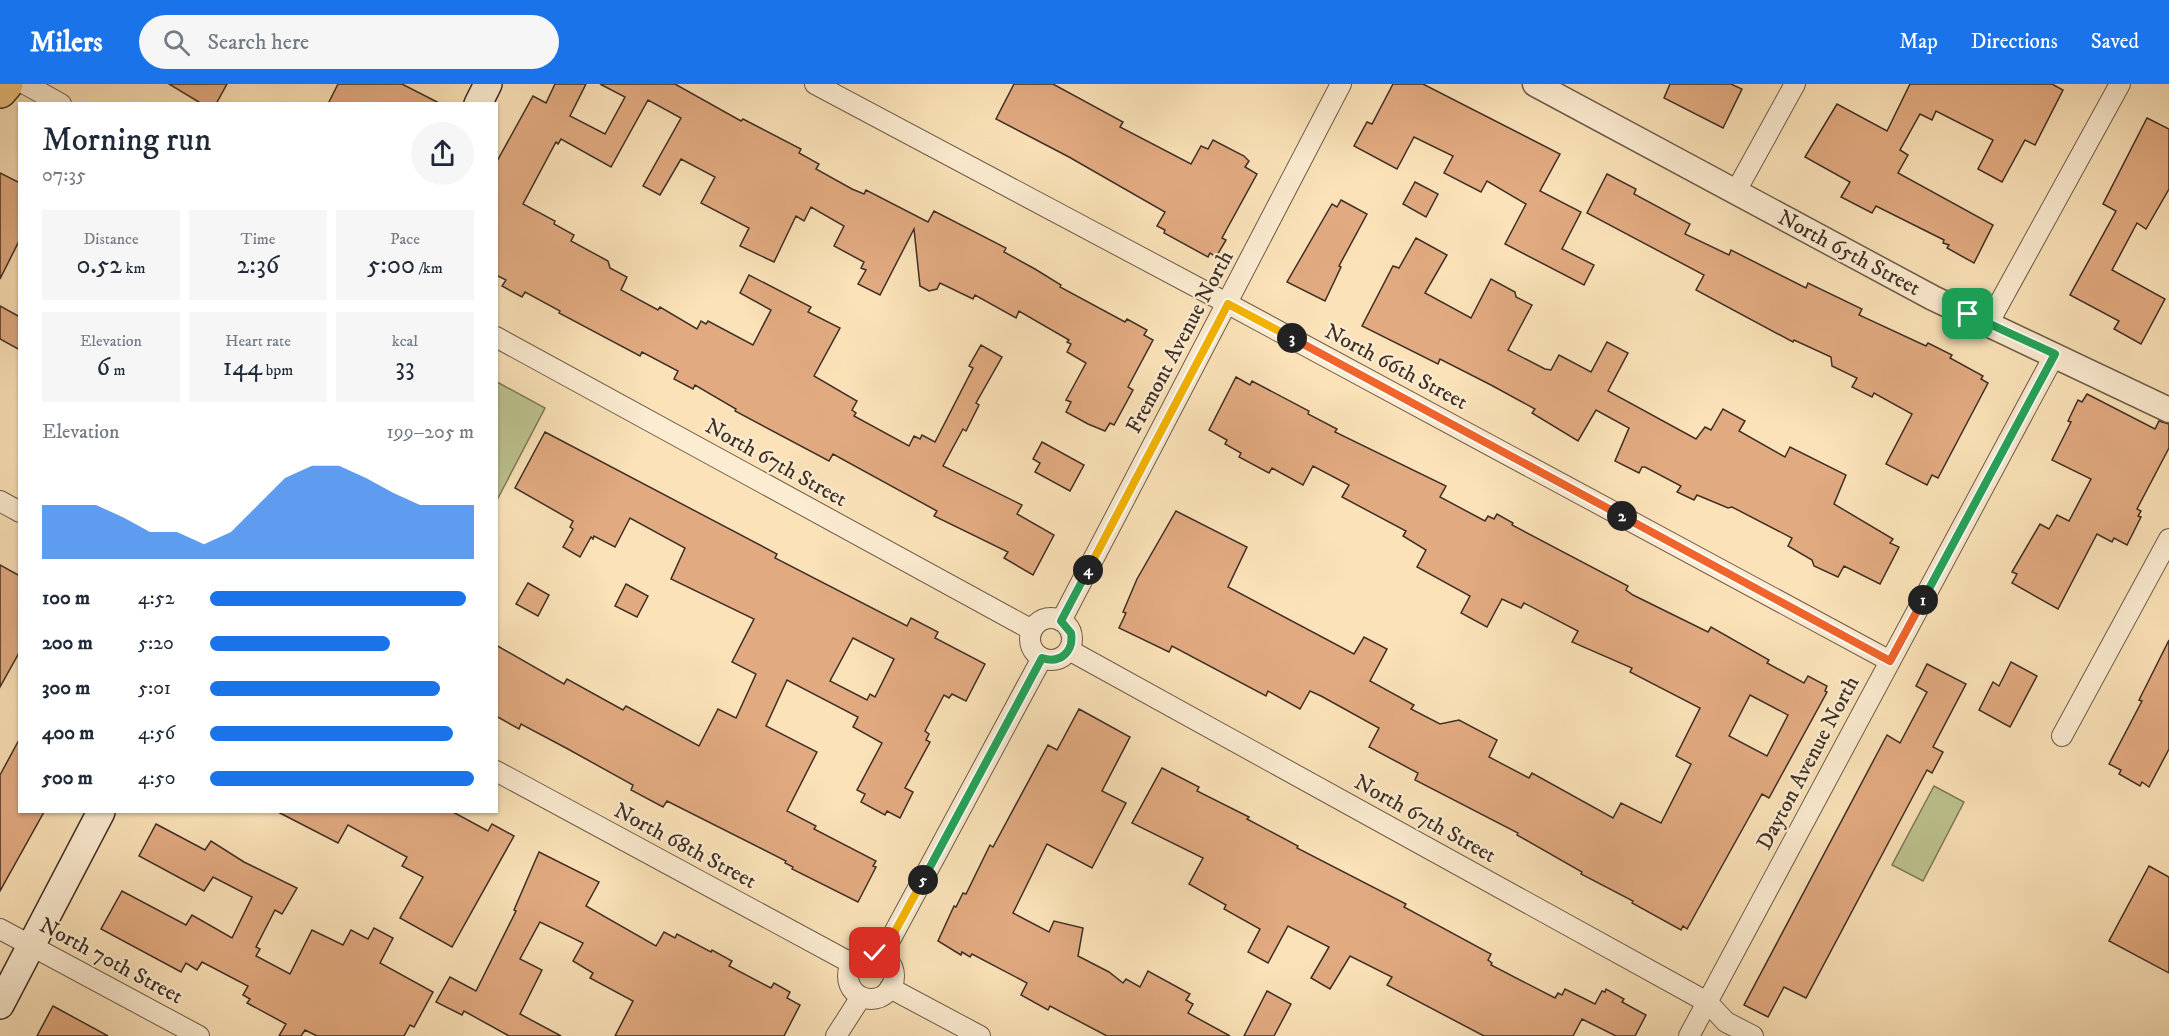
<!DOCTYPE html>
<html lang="en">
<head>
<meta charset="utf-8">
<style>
  :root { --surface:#fff; --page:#f6f6f7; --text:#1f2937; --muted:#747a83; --accent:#1a73e8 }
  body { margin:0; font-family:"IM FELL DW Pica",serif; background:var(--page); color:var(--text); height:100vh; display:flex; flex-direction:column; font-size:22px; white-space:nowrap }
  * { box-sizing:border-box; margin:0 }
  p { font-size:20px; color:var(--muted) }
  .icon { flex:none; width:33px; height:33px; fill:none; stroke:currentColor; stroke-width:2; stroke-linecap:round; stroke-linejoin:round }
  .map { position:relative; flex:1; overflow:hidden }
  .details { position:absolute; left:18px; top:18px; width:480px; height:711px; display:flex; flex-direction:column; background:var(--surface); border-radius:0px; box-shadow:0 2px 4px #0004 }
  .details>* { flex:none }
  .pin { position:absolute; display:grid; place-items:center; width:51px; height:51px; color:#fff; margin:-26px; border-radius:12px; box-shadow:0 3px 9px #0006 }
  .km { position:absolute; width:30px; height:30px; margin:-15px; border-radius:50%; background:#222; color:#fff; font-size:16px; line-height:30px; text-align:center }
  .round { display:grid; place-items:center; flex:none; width:63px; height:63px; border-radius:32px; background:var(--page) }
  .headline { display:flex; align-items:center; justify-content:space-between; height:102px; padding:0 24px }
  h1 { font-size:33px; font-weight:600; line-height:45px }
  .stats { display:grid; grid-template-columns:repeat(3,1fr); gap:9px; height:102px; padding:6px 24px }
  .stats div { display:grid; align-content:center; border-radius:0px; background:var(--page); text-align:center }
  .stats b { font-size:26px; font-weight:600 }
  .stats small { font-size:16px; font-weight:400 }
  .stats p { font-size:16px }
  .chart { height:168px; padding:12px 24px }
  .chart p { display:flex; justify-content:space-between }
  .chart svg { width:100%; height:108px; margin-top:6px; fill:var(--accent); opacity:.7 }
  ul { padding:0 24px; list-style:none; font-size:20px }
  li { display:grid; grid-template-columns:96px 72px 1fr; align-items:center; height:45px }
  li i { height:15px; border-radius:8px; background:var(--accent) }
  header { display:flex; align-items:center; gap:36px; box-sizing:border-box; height:84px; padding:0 30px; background:var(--accent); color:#fff }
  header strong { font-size:28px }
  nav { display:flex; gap:33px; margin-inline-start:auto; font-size:21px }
  .search { width:420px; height:54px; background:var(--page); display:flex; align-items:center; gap:15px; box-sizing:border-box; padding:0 21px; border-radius:33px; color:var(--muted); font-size:22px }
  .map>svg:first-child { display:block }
</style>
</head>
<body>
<header>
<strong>Milers</strong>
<div class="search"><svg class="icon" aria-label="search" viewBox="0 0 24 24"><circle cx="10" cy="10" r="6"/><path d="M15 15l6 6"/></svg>Search here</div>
<nav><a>Map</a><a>Directions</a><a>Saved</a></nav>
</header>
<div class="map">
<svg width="2169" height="952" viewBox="0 0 2169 952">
  <rect width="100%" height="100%" fill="#fbe2b8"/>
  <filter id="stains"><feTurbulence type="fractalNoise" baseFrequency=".00333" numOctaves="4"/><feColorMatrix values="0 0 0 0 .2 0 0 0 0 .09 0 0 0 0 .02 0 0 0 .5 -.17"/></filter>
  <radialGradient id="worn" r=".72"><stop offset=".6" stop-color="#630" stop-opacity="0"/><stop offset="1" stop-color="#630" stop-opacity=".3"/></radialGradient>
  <g fill="#bdc38f" stroke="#7e795a" stroke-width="1.5">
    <path d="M 497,298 L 545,324 L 497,416 Z"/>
    <path d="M 1934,702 L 1964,718 L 1923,797 L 1892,781 Z"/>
  </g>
  <g fill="#e2aa81" stroke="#3f2f25" stroke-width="1.5" fill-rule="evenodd">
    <path d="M 169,0 L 227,0 L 216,20 L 202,20 Z"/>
    <path d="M 338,0 L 402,0 L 441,20 L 328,20 Z"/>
    <path d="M 555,0 L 586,0 L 570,32 L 605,50 L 625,13 L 600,0 L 675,0 L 741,37 L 743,35 L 801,65 L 799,69 L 819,80 L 816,85 L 852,105 L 864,110 L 866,106 L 928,138 L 934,127 L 1006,164 L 1004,168 L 1035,185 L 1061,201 L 1060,203 L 1125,238 L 1127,235 L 1147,246 L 1144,251 L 1153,256 L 1128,303 L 1133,306 L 1114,341 L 1110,339 L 1105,347 L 1088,340 L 1066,328 L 1071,318 L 1066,316 L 1086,279 L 1067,268 L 1071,260 L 1067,258 L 1069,256 L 1019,227 L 1016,234 L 975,211 L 973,215 L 940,199 L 937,205 L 929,207 L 920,202 L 914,145 L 880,211 L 858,200 L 866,186 L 861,184 L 864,178 L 834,162 L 844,142 L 811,123 L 804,137 L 796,132 L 774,178 L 740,162 L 749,144 L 701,119 L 715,93 L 681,75 L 660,111 L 643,102 L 681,34 L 648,16 L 611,83 L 561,55 L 558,60 L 556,58 L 523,120 L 555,137 L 554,140 L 574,151 L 571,157 L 608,177 L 610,184 L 627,193 L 621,206 L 658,226 L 660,223 L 697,245 L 701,237 L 706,240 L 708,237 L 753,261 L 771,226 L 740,209 L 749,191 L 811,223 L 808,228 L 840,244 L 814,292 L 857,317 L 852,326 L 856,329 L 854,332 L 909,362 L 914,352 L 920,355 L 922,351 L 935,358 L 973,284 L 969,282 L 981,261 L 1002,273 L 976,319 L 979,321 L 966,347 L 963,345 L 943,382 L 1022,421 L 1017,430 L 1054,451 L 1033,491 L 1004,474 L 1008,468 L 934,432 L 937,427 L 833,370 L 829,377 L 735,327 L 736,325 L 695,301 L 693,305 L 674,295 L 678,287 L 642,268 L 640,272 L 559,229 L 560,227 L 525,208 L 522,213 L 502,202 L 506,196 L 496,191 L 496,79 L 533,12 L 546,19 Z"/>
    <path d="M 1014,0 L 1053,0 L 1123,38 L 1120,43 L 1191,80 L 1201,62 L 1208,65 L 1213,56 L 1244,72 L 1249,77 L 1245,83 L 1257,90 L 1222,154 L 1226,156 L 1216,173 L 1210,169 L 1208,173 L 1164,149 L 1165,146 L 1157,142 L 1165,128 L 1069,73 L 996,35 Z"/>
    <path d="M 1393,0 L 1423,0 L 1560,70 L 1540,107 L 1581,128 L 1562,165 L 1594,181 L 1584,201 L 1505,160 L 1526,120 L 1487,97 L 1481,108 L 1444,89 L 1453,72 L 1414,53 L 1397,85 L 1354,62 L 1367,38 L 1372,40 Z"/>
    <path d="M 1670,0 L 1731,0 L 1742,5 L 1723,44 L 1664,14 Z"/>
    <path d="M 1910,0 L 2052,0 L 2063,6 L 2035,61 L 2025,56 L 2002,98 L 1978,85 L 1993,56 L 1936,27 L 1932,36 L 1920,30 L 1900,66 L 1908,71 L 1898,89 L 1993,141 L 1974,179 L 1947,164 L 1949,161 L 1943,159 L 1944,156 L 1876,122 L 1872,129 L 1841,113 L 1850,98 L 1805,73 L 1837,20 L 1887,47 Z"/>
    <path d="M 2147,34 L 2169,45 L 2169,105 L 2146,145 L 2137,139 L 2112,186 L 2165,215 L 2141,260 L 2114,245 L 2119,237 L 2070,211 L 2116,127 L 2103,120 Z"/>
    <path d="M 0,89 L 20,99 L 20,155 L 0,195 Z"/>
    <path d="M 1607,90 L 1636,105 L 1634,110 L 1690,140 L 1685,150 L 1729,171 L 1731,166 L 1806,204 L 1808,199 L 1862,225 L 1859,231 L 1926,262 L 1928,259 L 1952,271 L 1950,274 L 1983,292 L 1981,295 L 1988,299 L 1938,394 L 1932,391 L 1927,401 L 1886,380 L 1912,330 L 1874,309 L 1872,313 L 1852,303 L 1857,294 L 1832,282 L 1831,273 L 1794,256 L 1793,258 L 1696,206 L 1704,191 L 1587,129 Z"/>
    <path d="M 1415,98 L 1438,110 L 1426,133 L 1403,120 Z"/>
    <path d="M 1341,116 L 1367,130 L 1339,182 L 1341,183 L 1325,217 L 1287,198 L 1332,120 L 1337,123 Z"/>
    <path d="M 1416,154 L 1447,171 L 1425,209 L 1471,234 L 1491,195 L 1515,208 L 1516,213 L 1532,221 L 1508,266 L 1545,285 L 1551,286 L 1559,271 L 1591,288 L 1607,258 L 1628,269 L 1608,307 L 1696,355 L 1705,343 L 1711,346 L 1723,325 L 1745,337 L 1739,347 L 1785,373 L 1790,363 L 1846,391 L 1834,420 L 1893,455 L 1890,459 L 1899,463 L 1880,500 L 1844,482 L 1838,493 L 1814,482 L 1812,476 L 1788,462 L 1792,454 L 1732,423 L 1728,424 L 1697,411 L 1694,416 L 1677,408 L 1681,402 L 1645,383 L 1642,383 L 1639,389 L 1615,377 L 1629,344 L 1596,326 L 1578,357 L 1532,329 L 1535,325 L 1491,301 L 1440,275 L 1438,280 L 1362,242 L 1393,182 L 1399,184 Z"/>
    <path d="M 0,222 L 20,233 L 20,266 L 0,255 Z"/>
    <path d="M 1236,293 L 1250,301 L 1252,297 L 1269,306 L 1309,327 L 1308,330 L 1337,345 L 1335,348 L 1446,402 L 1440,413 L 1485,437 L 1488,432 L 1494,435 L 1497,430 L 1513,439 L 1512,441 L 1628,502 L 1626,506 L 1633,511 L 1708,548 L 1711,543 L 1769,576 L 1767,579 L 1804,599 L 1808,592 L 1827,602 L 1825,607 L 1827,608 L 1769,714 L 1762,710 L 1687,845 L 1683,842 L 1681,846 L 1632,819 L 1633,817 L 1581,790 L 1582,788 L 1517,751 L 1518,749 L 1415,696 L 1418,689 L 1369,663 L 1379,644 L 1321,612 L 1310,607 L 1300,625 L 1268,607 L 1266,612 L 1172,562 L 1169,568 L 1119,544 L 1126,529 L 1123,528 L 1137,495 L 1176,427 L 1247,463 L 1228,503 L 1354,570 L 1364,553 L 1387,565 L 1370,597 L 1414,621 L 1411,625 L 1440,640 L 1459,636 L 1497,656 L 1489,673 L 1529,694 L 1532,689 L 1613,734 L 1621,719 L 1661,739 L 1691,680 L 1676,672 L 1700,624 L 1630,588 L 1632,584 L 1572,558 L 1578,547 L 1524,519 L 1521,524 L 1502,515 L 1487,543 L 1461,529 L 1470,512 L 1417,483 L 1426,466 L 1403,452 L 1406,447 L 1342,413 L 1349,401 L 1313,382 L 1303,401 L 1272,384 L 1269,389 L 1239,373 L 1241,369 L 1225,360 L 1227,356 L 1209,346 ZM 1750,611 L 1788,631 L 1767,672 L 1729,652 Z"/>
    <path d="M 2087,310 L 2155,345 L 2159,337 L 2169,340 L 2169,364 L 2137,425 L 2141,427 L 2138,432 L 2141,433 L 2127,461 L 2114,454 L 2112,458 L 2097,450 L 2058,525 L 2012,499 L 2017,490 L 2012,488 L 2040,440 L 2049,445 L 2057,431 L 2069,437 L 2091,395 L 2052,376 L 2071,338 L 2068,337 L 2078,316 L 2082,318 Z"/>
    <path d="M 545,348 L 777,470 L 775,474 L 907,542 L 911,534 L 938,548 L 935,554 L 985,580 L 966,617 L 952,610 L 949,614 L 944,611 L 925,647 L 929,650 L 926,656 L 930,658 L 905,704 L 913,708 L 900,734 L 887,727 L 885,731 L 861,718 L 865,710 L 857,706 L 882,659 L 853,643 L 858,633 L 787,596 L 766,642 L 817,668 L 787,727 L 816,742 L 814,745 L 876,777 L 873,782 L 876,783 L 858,818 L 792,785 L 793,783 L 785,779 L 786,777 L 667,717 L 663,723 L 631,706 L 633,701 L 566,664 L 521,640 L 519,645 L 496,632 L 496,561 L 564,600 L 567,595 L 623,626 L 626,622 L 699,662 L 718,625 L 736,634 L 756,590 L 732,578 L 754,535 L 671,495 L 685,464 L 630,434 L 615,463 L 594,452 L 593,455 L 591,453 L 580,473 L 563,463 L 573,445 L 570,443 L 573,437 L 515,404 ZM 853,554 L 894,575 L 875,613 L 870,610 L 867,616 L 830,597 Z"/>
    <path d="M 1042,358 L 1084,381 L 1070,407 L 1035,388 L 1040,379 L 1033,375 Z"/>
    <path d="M 0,481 L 20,492 L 20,567 L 0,603 Z"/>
    <path d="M 528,499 L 549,511 L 538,532 L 516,520 Z"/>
    <path d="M 626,500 L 648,512 L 637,533 L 615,522 Z"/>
    <path d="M 2169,556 L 2169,665 L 2149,703 L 2142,698 L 2140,702 L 2119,690 L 2121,686 L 2109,680 L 2142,617 L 2139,616 Z"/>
    <path d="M 2011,578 L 2037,592 L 2010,643 L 1979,626 L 1993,598 L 1999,602 Z"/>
    <path d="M 1927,580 L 1966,600 L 1933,663 L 1943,668 L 1932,689 L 1927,686 L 1806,914 L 1784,903 L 1768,933 L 1744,921 L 1887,651 L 1900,659 L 1927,608 L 1916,602 Z"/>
    <path d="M 1079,625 L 1130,653 L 1102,707 L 1126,719 L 1092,784 L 1047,760 L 1013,829 L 1049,848 L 1054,837 L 1083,844 L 1078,872 L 1109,888 L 1123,899 L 1126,895 L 1140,903 L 1148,887 L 1190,910 L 1186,916 L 1193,920 L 1188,929 L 1230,952 L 1107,952 L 1050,922 L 1048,926 L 1021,911 L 1027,899 L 972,870 L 970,873 L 962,868 L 961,871 L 938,857 L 954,822 L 956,823 L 963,809 L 966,810 L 990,761 L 993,763 L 1048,661 L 1057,666 Z"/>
    <path d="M 20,654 L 20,728 L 44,728 L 0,807 L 0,691 Z"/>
    <path d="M 1162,684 L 1199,703 L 1197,707 L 1249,733 L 1247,735 L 1298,762 L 1297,764 L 1406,820 L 1404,823 L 1491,870 L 1488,876 L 1492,879 L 1491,881 L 1555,914 L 1558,909 L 1562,911 L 1565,905 L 1595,920 L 1602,907 L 1605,908 L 1606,905 L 1624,915 L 1622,918 L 1646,931 L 1635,952 L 1616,952 L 1582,935 L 1573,952 L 1484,952 L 1387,901 L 1392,893 L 1350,872 L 1330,905 L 1311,894 L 1329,863 L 1288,842 L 1268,879 L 1248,868 L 1260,845 L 1224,825 L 1226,821 L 1189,800 L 1203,774 L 1132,739 Z"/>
    <path d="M 278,728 L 453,728 L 488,747 L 492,740 L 514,752 L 452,863 L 400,834 L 423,793 L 402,782 L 407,773 L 348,741 L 338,759 Z"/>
    <path d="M 156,740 L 205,766 L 211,757 L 244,778 L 297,804 L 282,830 L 275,826 L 256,863 L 260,865 L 256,872 L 290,890 L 312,846 L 343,861 L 351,846 L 368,855 L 374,844 L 393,854 L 380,879 L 433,908 L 414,943 L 410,941 L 404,952 L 317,952 L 305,946 L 301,952 L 279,952 L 286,940 L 247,919 L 250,915 L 243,911 L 248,902 L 202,878 L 197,886 L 186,879 L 181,888 L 101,845 L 122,807 L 186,841 L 192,831 L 232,854 L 252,813 L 213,793 L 204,807 L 139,772 Z"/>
    <path d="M 539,768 L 599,798 L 586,822 L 656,862 L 664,848 L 675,854 L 677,850 L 711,868 L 712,866 L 732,877 L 729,882 L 771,904 L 774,899 L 790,908 L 787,914 L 800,921 L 784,952 L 615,952 L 633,917 L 590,894 L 593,889 L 573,877 L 583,859 L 540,838 L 520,875 L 542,886 L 520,930 L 561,952 L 509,952 L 464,927 L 462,931 L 436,918 L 450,893 L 476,907 L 516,827 L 514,826 Z"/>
    <path d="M 2149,782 L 2169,793 L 2169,889 L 2109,857 Z"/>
    <path d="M 1267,907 L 1291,920 L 1274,952 L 1244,952 Z"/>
    <path d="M 53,922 L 108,952 L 37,952 Z"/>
  </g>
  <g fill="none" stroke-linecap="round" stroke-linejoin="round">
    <g stroke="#6e5c4a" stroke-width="22">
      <g id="minor">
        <path d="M 25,0 L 61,20"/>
        <path d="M 815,0 L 1206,208 L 1890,577"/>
        <path d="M 1736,107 L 1795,0"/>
        <path d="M 1988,240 L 2120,0"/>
        <path d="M 496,253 L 1032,546"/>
        <path d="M 0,417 L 20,428"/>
        <circle cx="1051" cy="555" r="21"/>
        <path d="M 1061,537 L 1341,0"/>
        <path d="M 1069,566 L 1707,918 L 1726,938 L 1753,952"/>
        <path d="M 2062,652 L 2169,455"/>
        <path d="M 496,687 L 851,879"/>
        <path d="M 0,845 L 199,952"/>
        <circle cx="871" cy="892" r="23"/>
        <path d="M 882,871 L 1042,574"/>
        <path d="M 890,904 L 980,952"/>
        <path d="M 836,952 L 861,913"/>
        <path d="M 1689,952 L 2055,270"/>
      </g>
    </g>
    <g stroke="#6e5c4a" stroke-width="27">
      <path id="tertiary" d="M 1535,0 L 1933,214 L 2169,326"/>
    </g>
    <g stroke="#3f2f25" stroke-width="30">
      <g id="secondary">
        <path d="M 478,20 L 488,0"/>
        <path d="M 0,921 L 101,728"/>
      </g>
    </g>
    <g stroke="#3f2f25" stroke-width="36">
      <path id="trunk" d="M 0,7 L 6,0"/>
    </g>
    <use href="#minor" stroke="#fcecd1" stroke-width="20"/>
    <use href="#tertiary" stroke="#fcecd1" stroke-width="24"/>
    <use href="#secondary" stroke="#fcecd1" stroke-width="27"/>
    <use href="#trunk" stroke="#eec17c" stroke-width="33"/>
  </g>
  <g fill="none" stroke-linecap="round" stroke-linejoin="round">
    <g stroke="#fff" stroke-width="12">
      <path id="split-1" d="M 1923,516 L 2055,270 L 1968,230"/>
    </g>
    <g stroke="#fff" stroke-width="12">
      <path id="split-2" d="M 1622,432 L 1890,577 L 1923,516"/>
    </g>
    <g stroke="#fff" stroke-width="12">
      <path id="split-3" d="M 1292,254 L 1622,432"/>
    </g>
    <g stroke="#fff" stroke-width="12">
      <path id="split-4" d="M 1088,486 L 1228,220 L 1292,254"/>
    </g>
    <g stroke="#fff" stroke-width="12">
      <path id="split-5" d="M 923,796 L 1042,574 C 1060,580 1074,568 1071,549 L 1061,537 L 1088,486"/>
    </g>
    <g stroke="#fff" stroke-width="12">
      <path id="split-6" d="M 875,869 L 882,871 L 923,796"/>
    </g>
    <use href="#split-1" stroke="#22a559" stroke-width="8"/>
    <use href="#split-2" stroke="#f0652b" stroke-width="8"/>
    <use href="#split-3" stroke="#f0652b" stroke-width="8"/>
    <use href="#split-4" stroke="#f5b400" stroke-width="8"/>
    <use href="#split-5" stroke="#22a559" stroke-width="8"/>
    <use href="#split-6" stroke="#f5b400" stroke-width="8"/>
  </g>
  <g text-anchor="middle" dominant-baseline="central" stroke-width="4.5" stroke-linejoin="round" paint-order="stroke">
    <g font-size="22" fill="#3f2f25" stroke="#fcecd1">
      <text transform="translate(1849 169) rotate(28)">North 65th Street</text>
      <text transform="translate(1180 258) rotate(-62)">Fremont Avenue North</text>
      <text transform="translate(1396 283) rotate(28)">North 66th Street</text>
      <text transform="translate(776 379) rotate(29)">North 67th Street</text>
      <text transform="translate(1808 679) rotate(-62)">Dayton Avenue North</text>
      <text transform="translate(1425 735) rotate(29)">North 67th Street</text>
      <text transform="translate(685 762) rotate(28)">North 68th Street</text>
      <text transform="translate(111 877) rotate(28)">North 70th Street</text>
    </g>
  </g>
  <rect width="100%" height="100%" filter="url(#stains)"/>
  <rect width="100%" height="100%" fill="url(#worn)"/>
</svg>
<div class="pin" style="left:1968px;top:230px;background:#1e9e55"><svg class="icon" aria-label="arrive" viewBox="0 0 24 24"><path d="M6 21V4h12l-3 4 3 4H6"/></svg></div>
<div class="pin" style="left:875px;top:869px;background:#d93025"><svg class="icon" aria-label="check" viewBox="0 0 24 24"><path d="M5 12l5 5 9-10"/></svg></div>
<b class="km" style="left:1923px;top:516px">1</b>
<b class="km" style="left:1622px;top:432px">2</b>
<b class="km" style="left:1292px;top:254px">3</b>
<b class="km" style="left:1088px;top:486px">4</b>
<b class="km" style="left:923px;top:796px">5</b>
<section class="details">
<div class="headline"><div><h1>Morning run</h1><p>07:35</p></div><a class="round"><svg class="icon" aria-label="share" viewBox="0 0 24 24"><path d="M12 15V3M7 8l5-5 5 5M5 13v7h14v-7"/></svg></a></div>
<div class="stats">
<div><p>Distance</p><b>0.52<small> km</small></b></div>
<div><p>Time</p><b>2:36</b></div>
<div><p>Pace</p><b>5:00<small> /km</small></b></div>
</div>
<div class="stats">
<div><p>Elevation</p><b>6<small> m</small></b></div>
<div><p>Heart rate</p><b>144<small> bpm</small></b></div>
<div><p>kcal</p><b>33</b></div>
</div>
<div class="chart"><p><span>Elevation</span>199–205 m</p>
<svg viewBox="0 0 160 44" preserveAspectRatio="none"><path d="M0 44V22L10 22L20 22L30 27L40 33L50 33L60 38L70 33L80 22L90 11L100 6L110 6L120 11L130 17L140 22L150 22L160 22V44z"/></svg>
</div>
<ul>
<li><b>100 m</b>4:52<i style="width:97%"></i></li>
<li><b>200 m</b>5:20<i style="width:68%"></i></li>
<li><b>300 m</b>5:01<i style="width:87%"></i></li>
<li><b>400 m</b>4:56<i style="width:92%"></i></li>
<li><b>500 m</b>4:50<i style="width:100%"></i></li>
</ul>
</section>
</div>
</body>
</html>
